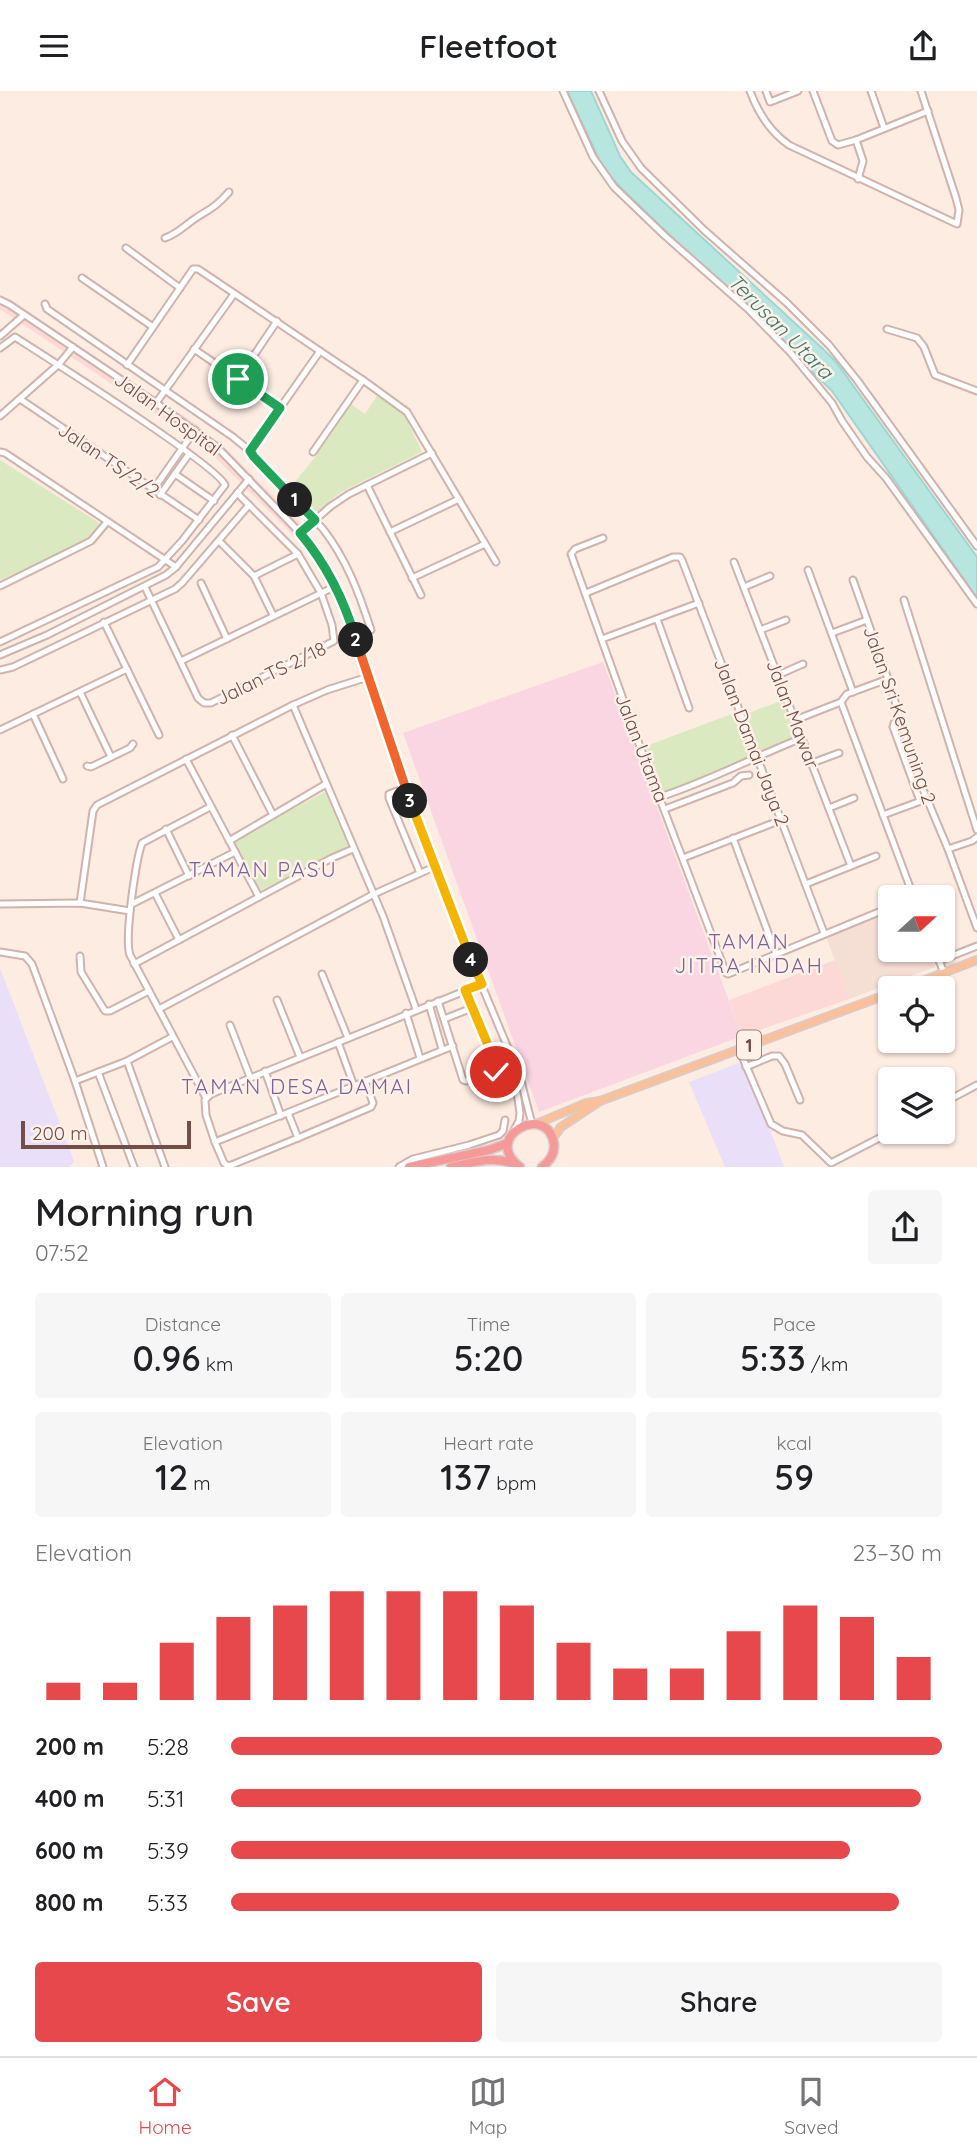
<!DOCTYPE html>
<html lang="en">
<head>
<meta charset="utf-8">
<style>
  :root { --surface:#fff; --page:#f6f6f6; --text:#202124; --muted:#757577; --line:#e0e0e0; --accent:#e6484c }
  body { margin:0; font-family:Quicksand,sans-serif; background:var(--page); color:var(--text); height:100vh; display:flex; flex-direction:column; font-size:26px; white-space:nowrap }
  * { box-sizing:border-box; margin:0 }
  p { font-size:23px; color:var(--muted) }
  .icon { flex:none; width:38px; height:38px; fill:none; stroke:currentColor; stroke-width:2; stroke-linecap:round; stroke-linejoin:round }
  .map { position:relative; height:1076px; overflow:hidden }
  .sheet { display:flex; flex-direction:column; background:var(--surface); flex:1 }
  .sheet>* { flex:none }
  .needle { width:46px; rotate:69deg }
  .controls { position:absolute; left:878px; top:794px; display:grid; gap:14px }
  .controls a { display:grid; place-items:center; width:77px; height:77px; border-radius:7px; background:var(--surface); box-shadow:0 2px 5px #0004; font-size:35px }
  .scale { position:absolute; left:21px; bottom:18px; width:170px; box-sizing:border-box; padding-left:7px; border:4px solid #734e49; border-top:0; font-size:19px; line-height:24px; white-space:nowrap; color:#734e49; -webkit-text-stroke:5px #fff0e8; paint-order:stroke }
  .pin { position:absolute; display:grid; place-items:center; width:60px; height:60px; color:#fff; margin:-30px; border:4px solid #fff; border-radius:50%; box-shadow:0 2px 7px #0007 }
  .km { position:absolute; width:35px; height:35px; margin:-18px; border-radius:50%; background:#222; color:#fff; font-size:19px; line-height:35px; text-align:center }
  .round { display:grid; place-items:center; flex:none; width:74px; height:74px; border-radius:7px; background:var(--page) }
  .summary { display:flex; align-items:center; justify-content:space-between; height:119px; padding:0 35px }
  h1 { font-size:38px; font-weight:600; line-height:52px }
  .stats { display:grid; grid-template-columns:repeat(3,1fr); gap:10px; height:119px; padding:7px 35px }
  .stats div { display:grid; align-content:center; border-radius:7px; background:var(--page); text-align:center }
  .stats b { font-size:35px; font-weight:600 }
  .stats small { font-size:19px; font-weight:400 }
  .stats p { font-size:19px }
  .chart { height:196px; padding:14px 35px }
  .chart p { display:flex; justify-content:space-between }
  .chart svg { width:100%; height:126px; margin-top:7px; stroke:var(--accent); stroke-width:6 }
  .action { display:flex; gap:14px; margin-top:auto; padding:14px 35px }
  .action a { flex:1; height:80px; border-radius:7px; background:var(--accent); color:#fff; font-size:28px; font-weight:600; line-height:80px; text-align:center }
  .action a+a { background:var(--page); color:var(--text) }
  ul { padding:0 35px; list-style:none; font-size:23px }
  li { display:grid; grid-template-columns:112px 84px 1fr; align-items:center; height:52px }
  li i { height:18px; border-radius:9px; background:var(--accent) }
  header { display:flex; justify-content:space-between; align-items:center; height:91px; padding:0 35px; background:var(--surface); font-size:32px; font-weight:600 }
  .dock { display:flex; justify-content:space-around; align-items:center; height:98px; border-top:2px solid var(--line); background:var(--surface); font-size:19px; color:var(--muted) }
  .dock a { display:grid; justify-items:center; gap:4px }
  .dock .selected { color:var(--accent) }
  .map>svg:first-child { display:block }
</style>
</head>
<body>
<header><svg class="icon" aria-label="menu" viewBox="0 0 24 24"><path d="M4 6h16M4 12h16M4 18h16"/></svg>Fleetfoot<svg class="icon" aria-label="share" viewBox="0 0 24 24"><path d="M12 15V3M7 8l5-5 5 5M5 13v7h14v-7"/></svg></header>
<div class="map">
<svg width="977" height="1076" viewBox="0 0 977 1076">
  <rect width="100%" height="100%" fill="#fcece2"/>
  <path fill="#f5ded4" d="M 891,820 L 891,859 L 928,859 L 935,876 L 849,908 L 826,845 Z"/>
  <g fill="#fcd8d6">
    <path d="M 0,204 L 10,208 L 197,334 L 224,356 L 306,438 L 326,465 L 352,518 L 372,578 L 359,582 L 340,523 L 314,472 L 296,447 L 215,366 L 189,345 L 0,218 Z"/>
    <path d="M 835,869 L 849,908 L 742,945 L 729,909 Z"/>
  </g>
  <g fill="#e9dff8">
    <path d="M 0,877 L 74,1070 L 69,1076 L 0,1076 Z"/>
    <path d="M 744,970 L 784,1076 L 725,1076 L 689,991 Z"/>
  </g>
  <path fill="#fad6e3" d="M 603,571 L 742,945 L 539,1021 L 403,642 Z"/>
  <g fill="#dbe9c1">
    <path d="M 377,305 L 404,323 L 422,361 L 341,401 L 318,420 L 314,420 L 290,397 L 316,365 L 351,313 L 365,323 Z"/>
    <path d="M 0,369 L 101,433 L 90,448 L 0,489 Z"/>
    <path d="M 784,609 L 799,647 L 760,661 L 746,623 Z"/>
    <path d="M 737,621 L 752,663 L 703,689 L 665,702 L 661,697 L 646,655 Z"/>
    <path d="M 325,701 L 348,755 L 260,800 L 233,749 Z"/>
  </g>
  <path fill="#b7e5e0" stroke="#9ed7d2" stroke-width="2" d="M 567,0 L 591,0 L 620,65 L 631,81 L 823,258 L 836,271 L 977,466 L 977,507 L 832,300 L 622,98 L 604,79 Z"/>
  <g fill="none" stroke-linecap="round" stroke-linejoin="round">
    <g stroke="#cfb3ac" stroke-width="9">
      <g id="minor">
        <path d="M 563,0 L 593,66 L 614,96 L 664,144 L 750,220 L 790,261 L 832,312 L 842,330 L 867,366 L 886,387 L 977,513"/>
        <path d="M 599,0 L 622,50 L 641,77 L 704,139 L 787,212 L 829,254 L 857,289 L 977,455"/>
        <path d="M 750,0 C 758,22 769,40 789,54 L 957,133 L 959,119 L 956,107 L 921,0"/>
        <path d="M 766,0 L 770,11 L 798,0"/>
        <path d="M 813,0 L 832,50 L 838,54 L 856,49 L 928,20"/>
        <path d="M 871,0 L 884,37"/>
        <path d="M 856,49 L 863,70 L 858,88"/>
        <path d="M 165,147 C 177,143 183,136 193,129 C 209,118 215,117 229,101"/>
        <path d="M 126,157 L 180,197"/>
        <path d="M 82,187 L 153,236"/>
        <path d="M 0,209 L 10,214 L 156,312 L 218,357 L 306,448 L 320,467 L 336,495 L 347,518 L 405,697 L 452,823 L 520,986 L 532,1033"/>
        <path d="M 45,213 L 47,218 L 233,346 L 250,360 L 254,366 L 323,438 C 347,469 359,502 371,539"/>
        <path d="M 887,238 L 917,247 L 924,256 L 935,284 L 977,300"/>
        <path d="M 0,245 L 24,224"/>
        <path d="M 0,257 L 15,246 C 43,264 218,375 225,394 L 182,450 L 158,476 L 0,551"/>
        <path d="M 194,258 L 280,317"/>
        <path d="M 127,274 L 193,178 L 198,178 L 363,289 L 407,321 L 496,471"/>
        <path d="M 238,288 L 277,230"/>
        <path d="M 20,308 L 199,429"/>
        <path d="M 156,312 L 234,203"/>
        <path d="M 0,325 L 59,273 L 73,256"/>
        <path d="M 250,360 L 320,260"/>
        <path d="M 0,361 L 5,362 L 176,476"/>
        <path d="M 313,361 L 363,289"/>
        <path d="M 175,383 L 214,410"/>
        <path d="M 367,394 L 421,504"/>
        <path d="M 153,399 L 195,339"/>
        <path d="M 160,404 L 189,363"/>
        <path d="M 390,441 L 459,408"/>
        <path d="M 300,442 L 331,415 L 349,403 L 432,362"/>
        <path d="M 603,447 L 575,458 L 571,463 L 638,650 L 726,882 L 728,883 L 891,816"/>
        <path d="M 219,450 L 254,485 L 273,524"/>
        <path d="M 734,471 L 851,775"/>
        <path d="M 808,479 L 853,601"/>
        <path d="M 254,485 L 298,463"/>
        <path d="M 412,487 L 485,453"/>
        <path d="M 853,489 L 888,588 L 922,696 L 948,758 L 977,837"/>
        <path d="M 201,492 L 227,548"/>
        <path d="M 0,495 L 91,450 L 107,431"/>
        <path d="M 145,496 L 198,607 L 204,612 L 211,612 L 334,550 L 332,534 L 321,502 L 298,463 L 237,402"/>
        <path d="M 744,496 L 770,485"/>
        <path d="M 586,502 L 673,466 L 680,466 L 682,469 L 824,842"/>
        <path d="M 904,509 L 977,739"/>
        <path d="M 657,528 L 689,617"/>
        <path d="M 104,531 L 159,644"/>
        <path d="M 760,539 L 786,529"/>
        <path d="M 832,542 L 867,529"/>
        <path d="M 602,548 L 699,512"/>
        <path d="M 0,564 L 47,544 L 166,484 L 176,476 L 249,388"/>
        <path d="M 181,570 L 336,495"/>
        <path d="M 0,579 L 13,576 L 175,498 L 182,492 L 249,414"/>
        <path d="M 778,584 L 803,573"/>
        <path d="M 888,588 L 847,603 L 841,611 L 914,807"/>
        <path d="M 80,601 L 111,666"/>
        <path d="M 293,614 L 383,825 L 416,918"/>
        <path d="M 33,623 L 63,688"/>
        <path d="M 795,629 L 841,611"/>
        <path d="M 901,630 L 894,632 L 893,636 L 920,710"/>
        <path d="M 0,639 L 127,578"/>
        <path d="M 232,644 L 273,724"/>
        <path d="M 186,668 L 259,806"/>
        <path d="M 812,672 L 839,662"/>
        <path d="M 87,675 L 91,676 L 130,657 L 133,653"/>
        <path d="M 405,697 L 389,703 L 389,707 L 420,782"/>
        <path d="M 660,706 C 709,690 754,666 802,647"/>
        <path d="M 829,717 L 854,707"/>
        <path d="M 665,718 L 733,692 L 741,685 L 749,684"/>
        <path d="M 883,724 L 921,710"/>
        <path d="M 166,738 L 189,785"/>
        <path d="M 733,747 L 776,863"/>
        <path d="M 229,750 L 326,693"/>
        <path d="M 948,758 L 972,750 L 977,746"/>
        <path d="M 683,767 L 781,729"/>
        <path d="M 806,793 L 876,765"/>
        <path d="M 155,802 L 179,849"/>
        <path d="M 80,812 L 93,720 L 97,714 L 293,614 L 327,599 L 368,586"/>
        <path d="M 0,813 L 80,812 L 130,820"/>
        <path d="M 132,813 L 235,761"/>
        <path d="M 935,859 L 944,882"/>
        <path d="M 0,861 L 25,865 L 32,873 L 75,990 L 103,1076"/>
        <path d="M 80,865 L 81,881 L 105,920 L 110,920 L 149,900"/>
        <path d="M 939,870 L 977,855"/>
        <path d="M 134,873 L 332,767 L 353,758"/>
        <path d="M 322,883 L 348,947"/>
        <path d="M 277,909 L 300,966"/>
        <path d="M 438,910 L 463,989 L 466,990 L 496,981 L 498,978 L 465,899"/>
        <path d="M 429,913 L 442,958"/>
        <path d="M 159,918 L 374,803 L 434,776"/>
        <path d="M 406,922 L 420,967"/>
        <path d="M 444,928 L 472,917"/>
        <path d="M 230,934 L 250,986"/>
        <path d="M 338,951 L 354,995"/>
        <path d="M 453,955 L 215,1051 L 206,1024 L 205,1009 L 211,1003 L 482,893"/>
        <path d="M 739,958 L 771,1033 L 783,1040 L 802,1044 L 831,1072 L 891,1041"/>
        <path d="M 127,970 L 165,1076"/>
        <path d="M 746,976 L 772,965 L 779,965 L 785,973 L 800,1009"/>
        <path d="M 265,980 L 281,1025"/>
        <path d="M 98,981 L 134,1076"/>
        <path d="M 75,990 L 127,970 L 172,946"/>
        <path d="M 206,1007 L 130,864 C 124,848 136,769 142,752 L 210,716"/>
        <path d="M 943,1012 L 977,994"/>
        <path d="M 513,1041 L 519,1030 L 520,1022 L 513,973"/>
        <path d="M 298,1047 L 371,1016 L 373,1012 L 365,990"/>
        <path d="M 215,1051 L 224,1072 L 228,1075 L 234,1073 L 298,1047 L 288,1022"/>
        <path d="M 399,1076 L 413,1068 L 469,1054 L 499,1044 L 503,1040 L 505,1029"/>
      </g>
    </g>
    <g stroke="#d8cdcc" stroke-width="10">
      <g id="major">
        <path d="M 902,898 L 977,869"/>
        <path d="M 536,1033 L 586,1012 L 600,1010 L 891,902"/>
        <path d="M 553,1047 L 561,1036 L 600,1010"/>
      </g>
    </g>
    <g stroke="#d8cdcc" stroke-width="11">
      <g id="highway">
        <path d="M 409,1076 L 489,1059 L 508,1052"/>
        <path d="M 451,1076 C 472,1072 494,1064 514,1073"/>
        <path d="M 520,1076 C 480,1046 548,1010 554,1053 C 555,1063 550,1070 542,1076"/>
      </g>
    </g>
    <use href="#minor" stroke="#fff" stroke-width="5"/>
    <use href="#major" stroke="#fabf9b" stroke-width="7"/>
    <use href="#highway" stroke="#f69a99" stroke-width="8"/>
  </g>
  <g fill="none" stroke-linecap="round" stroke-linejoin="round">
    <g stroke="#fff" stroke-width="14">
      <path id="split-1" d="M 238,288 L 280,317 L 250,360 L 254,366 L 295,409"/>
    </g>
    <g stroke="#fff" stroke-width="14">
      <path id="split-2" d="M 295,409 L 315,429 L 300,442 C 327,474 344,508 356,549"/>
    </g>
    <g stroke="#fff" stroke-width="14">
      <path id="split-3" d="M 356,549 L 410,710"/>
    </g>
    <g stroke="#fff" stroke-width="14">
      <path id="split-4" d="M 410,710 L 471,869"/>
    </g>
    <g stroke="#fff" stroke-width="14">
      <path id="split-5" d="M 471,869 L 482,893 L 465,899 L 498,978 L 496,981"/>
    </g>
    <use href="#split-1" stroke="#22a559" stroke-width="9"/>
    <use href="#split-2" stroke="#22a559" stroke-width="9"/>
    <use href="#split-3" stroke="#f0652b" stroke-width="9"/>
    <use href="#split-4" stroke="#f5b400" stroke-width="9"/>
    <use href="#split-5" stroke="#f5b400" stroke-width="9"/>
  </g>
  <g text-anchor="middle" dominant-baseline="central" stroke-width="5" stroke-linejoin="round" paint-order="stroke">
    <rect fill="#fff0e8" stroke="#9d7f79" stroke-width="2" x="737" y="939.5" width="24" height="29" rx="5"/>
    <g font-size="18" font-weight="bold" fill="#734e49">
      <text x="749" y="954">1</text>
    </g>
    <g font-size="19" fill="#734e49" stroke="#fff0e8">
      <text transform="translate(168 323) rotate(36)">Jalan Hospital</text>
      <text transform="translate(109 369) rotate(34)">Jalan TS/2/2</text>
      <text transform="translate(271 582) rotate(-26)">Jalan TS 2/18</text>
      <text transform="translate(793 623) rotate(69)">Jalan Mawar</text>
      <text transform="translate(900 624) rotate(71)">Jalan Sri Kemuning 2</text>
      <text transform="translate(752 651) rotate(69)">Jalan Damai Jaya 2</text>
      <text transform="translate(642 657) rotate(69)">Jalan Utama</text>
    </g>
    <g font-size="21" font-style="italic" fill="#3d7974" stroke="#fff0e8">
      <text transform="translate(781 235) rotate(45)">Terusan Utara</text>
    </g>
    <g font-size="21" letter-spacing="2" fill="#796497" stroke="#fff0e8">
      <text x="263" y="778">TAMAN PASU</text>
      <text x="749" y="850">TAMAN<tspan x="749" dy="24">JITRA INDAH</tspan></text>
      <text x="297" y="995">TAMAN DESA DAMAI</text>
    </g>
  </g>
</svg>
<div class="controls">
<a><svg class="needle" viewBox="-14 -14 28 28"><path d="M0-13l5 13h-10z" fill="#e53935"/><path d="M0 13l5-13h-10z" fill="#757577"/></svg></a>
<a><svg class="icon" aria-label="locate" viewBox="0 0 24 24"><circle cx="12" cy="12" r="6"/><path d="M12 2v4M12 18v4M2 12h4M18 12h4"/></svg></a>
<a><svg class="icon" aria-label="layers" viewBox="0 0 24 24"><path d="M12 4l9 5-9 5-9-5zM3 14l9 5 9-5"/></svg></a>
</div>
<div class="scale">200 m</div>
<div class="pin" style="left:238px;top:288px;background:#1e9e55"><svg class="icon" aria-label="arrive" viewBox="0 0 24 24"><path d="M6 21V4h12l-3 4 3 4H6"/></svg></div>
<div class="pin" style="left:496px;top:981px;background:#d93025"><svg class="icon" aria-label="check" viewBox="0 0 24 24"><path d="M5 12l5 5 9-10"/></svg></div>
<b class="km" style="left:295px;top:409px">1</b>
<b class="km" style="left:356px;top:549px">2</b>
<b class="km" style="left:410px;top:710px">3</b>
<b class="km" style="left:471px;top:869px">4</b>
</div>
<section class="sheet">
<div class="summary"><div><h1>Morning run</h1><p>07:52</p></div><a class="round"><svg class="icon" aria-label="share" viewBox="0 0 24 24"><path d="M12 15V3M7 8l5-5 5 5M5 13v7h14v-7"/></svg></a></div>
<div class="stats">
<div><p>Distance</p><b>0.96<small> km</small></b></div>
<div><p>Time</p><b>5:20</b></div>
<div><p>Pace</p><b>5:33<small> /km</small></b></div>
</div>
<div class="stats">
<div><p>Elevation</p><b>12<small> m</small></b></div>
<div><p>Heart rate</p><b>137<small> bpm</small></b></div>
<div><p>kcal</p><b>59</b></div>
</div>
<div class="chart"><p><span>Elevation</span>23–30 m</p>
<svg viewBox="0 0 160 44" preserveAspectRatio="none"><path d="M5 44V38M15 44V38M25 44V24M35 44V15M45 44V11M55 44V6M65 44V6M75 44V6M85 44V11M95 44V24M105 44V33M115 44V33M125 44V20M135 44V11M145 44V15M155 44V29"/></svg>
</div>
<ul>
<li><b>200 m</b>5:28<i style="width:100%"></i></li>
<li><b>400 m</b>5:31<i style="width:97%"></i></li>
<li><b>600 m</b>5:39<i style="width:87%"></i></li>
<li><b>800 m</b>5:33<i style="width:94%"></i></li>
</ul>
<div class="action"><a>Save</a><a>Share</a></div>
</section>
<nav class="dock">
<a class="selected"><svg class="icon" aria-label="home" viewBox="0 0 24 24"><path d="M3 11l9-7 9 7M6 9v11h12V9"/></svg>Home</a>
<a><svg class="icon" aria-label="map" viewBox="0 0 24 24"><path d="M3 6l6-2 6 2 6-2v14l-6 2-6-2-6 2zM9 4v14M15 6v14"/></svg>Map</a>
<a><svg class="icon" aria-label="saved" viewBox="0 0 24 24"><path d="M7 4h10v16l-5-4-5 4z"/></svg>Saved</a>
</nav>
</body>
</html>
